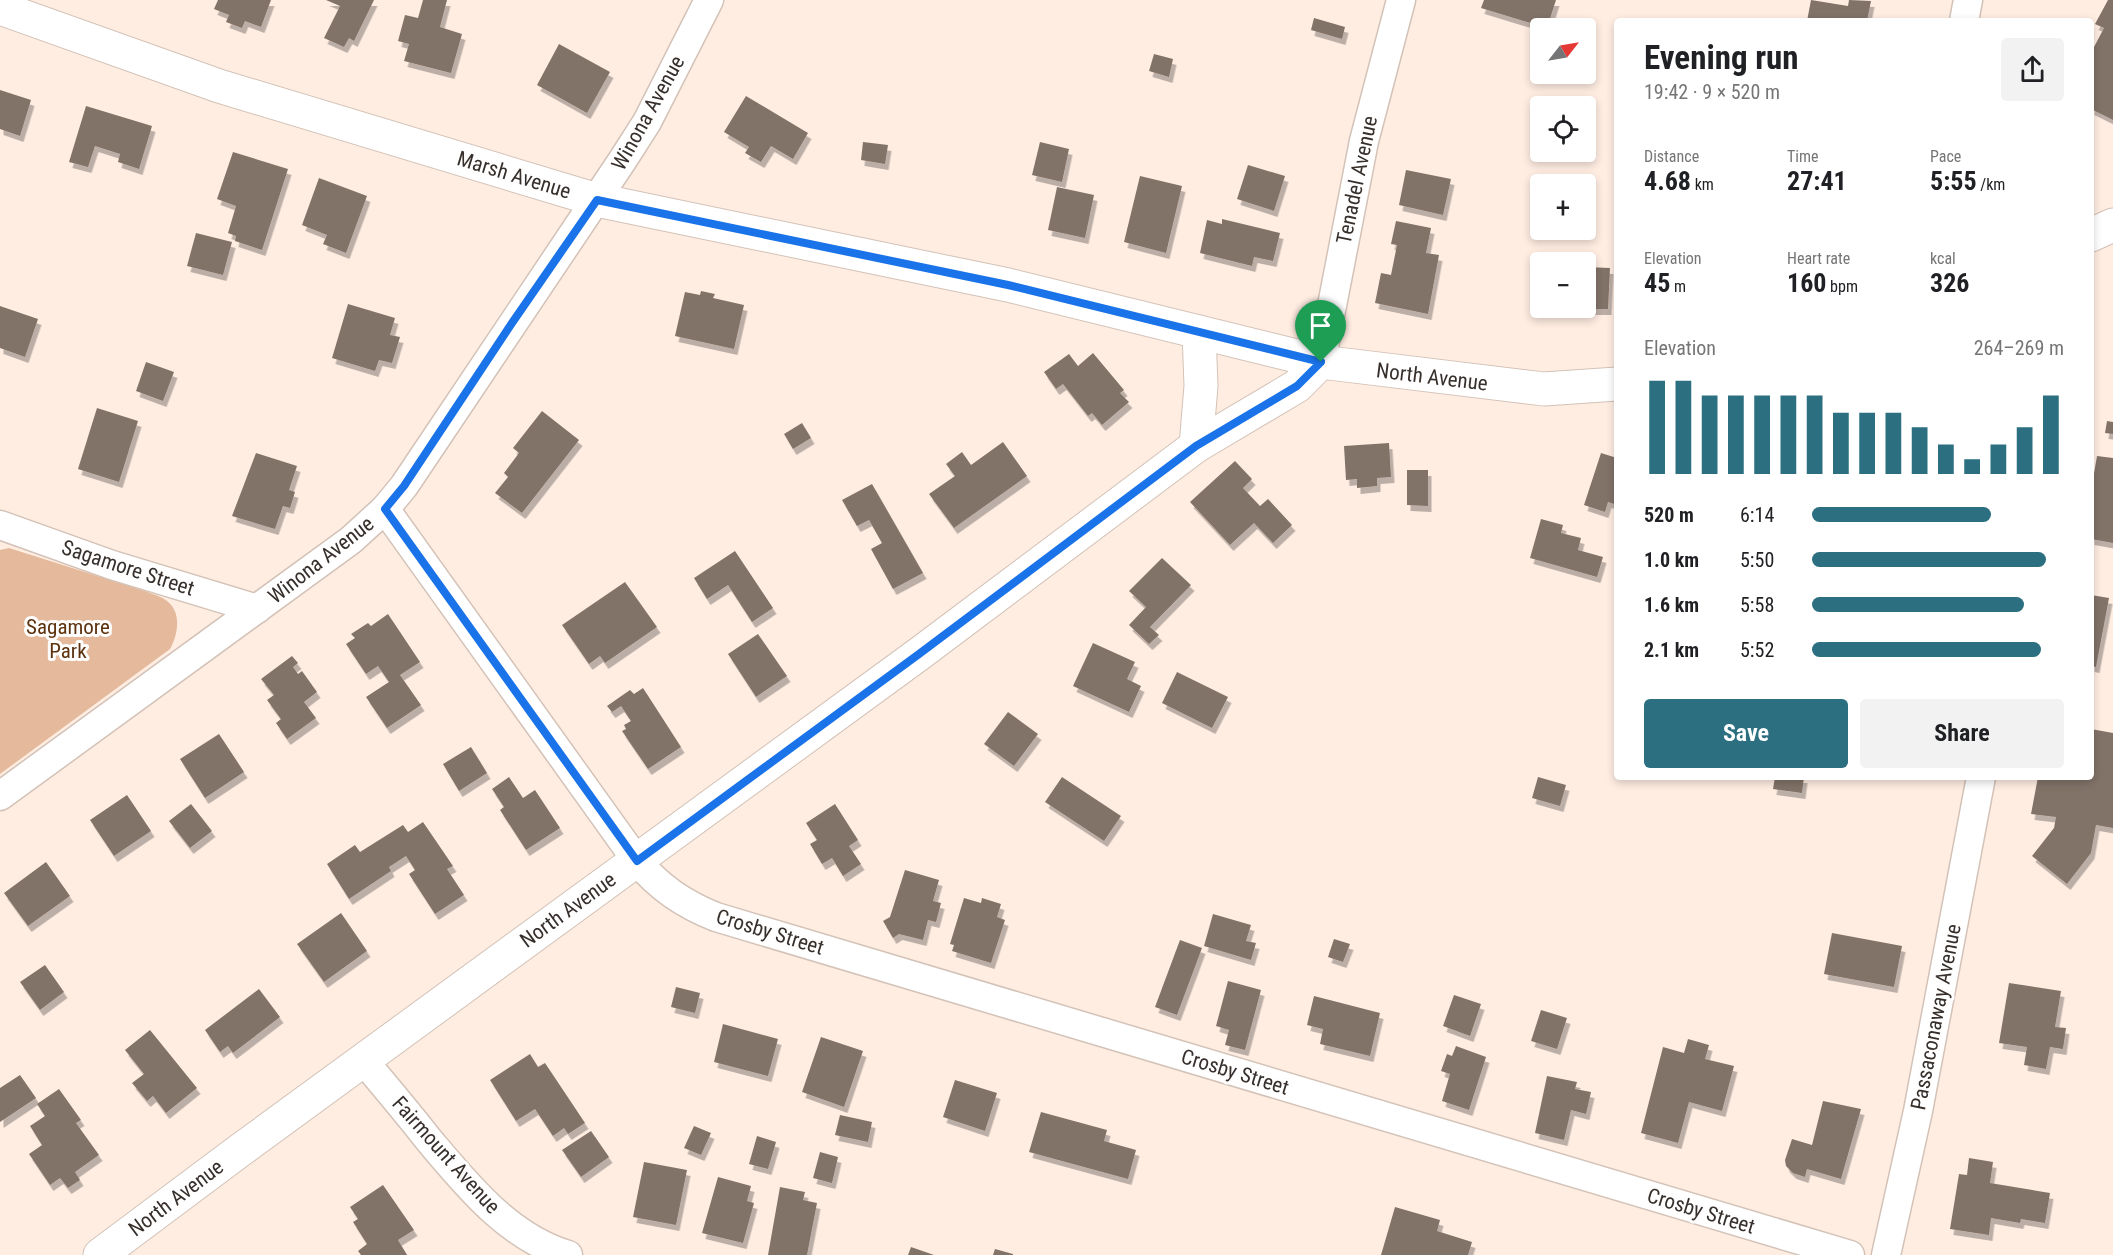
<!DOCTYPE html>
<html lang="en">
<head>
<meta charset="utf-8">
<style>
  :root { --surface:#fff; --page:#f2f2f2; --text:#202124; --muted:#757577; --accent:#2b6f80 }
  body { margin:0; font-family:"Roboto Condensed",sans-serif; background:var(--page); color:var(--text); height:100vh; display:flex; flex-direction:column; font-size:22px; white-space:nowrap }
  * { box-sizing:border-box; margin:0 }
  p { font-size:20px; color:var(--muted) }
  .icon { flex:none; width:33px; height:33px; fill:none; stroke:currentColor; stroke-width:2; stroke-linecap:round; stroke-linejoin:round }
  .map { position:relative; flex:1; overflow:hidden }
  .sheet { position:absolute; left:1614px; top:18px; width:480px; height:762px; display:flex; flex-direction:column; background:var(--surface); border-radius:6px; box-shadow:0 3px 9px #0003 }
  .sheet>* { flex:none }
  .needle { width:39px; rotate:59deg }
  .controls { position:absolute; left:1530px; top:18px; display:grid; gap:12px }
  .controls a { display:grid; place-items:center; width:66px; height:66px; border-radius:6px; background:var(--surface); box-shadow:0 3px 9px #0003; font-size:30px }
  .pin { position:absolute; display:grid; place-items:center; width:51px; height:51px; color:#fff; margin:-62px -26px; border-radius:50% 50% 50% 0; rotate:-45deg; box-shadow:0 0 6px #0007 }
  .pin .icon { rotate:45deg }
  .round { display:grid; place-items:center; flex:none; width:63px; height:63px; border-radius:6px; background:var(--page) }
  .summary { display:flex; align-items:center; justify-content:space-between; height:102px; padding:0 30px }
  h1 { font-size:33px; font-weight:700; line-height:45px }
  .figures { display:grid; grid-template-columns:repeat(3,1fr); gap:9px; height:102px; padding:6px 30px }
  .figures div { display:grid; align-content:center }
  .figures b { font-size:26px; font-weight:700 }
  .figures small { font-size:16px; font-weight:400 }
  .figures p { font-size:16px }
  .chart { height:168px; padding:12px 30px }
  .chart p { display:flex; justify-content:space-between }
  .chart svg { width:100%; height:108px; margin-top:6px; stroke:var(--accent); stroke-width:6 }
  .button { display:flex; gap:12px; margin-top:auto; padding:12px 30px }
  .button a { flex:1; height:69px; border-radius:6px; background:var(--accent); color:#fff; font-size:24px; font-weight:700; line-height:69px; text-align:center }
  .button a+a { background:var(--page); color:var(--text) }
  ul { padding:0 30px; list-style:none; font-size:20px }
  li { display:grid; grid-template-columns:96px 72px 1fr; align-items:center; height:45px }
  li i { height:15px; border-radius:8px; background:var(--accent) }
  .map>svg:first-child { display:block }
</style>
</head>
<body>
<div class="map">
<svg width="2113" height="1255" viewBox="0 0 2113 1255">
  <defs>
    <filter id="shadow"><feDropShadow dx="3.5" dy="6" stdDeviation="0" flood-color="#0004"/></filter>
  </defs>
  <rect width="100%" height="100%" fill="#ffede2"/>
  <path fill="#e4b99c" d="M 9,548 L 145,591 C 152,594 161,596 167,601 C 182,612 178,635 170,649 L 0,774 L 0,550 Z"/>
  <g fill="#827369" filter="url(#shadow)">
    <path d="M 218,0 L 271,0 L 261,27 L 245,21 L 242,28 L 226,22 L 229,15 L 214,9 Z"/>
    <path d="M 326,0 L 374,0 L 354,41 L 349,38 L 344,47 L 324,38 L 340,6 Z"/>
    <path d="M 423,0 L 447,0 L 440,27 L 462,34 L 451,73 L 404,61 L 409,44 L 398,41 L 405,15 L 418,18 Z"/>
    <path d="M 1484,0 L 1556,0 L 1547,28 L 1481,8 Z"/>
    <path d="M 1811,0 L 1848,6 L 1849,0 L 1871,1 L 1867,21 L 1807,21 Z"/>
    <path d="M 2108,0 L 2113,0 L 2113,120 L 2091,109 L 2091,45 L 2094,47 L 2104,28 L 2095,24 Z"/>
    <path d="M 1314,18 L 1345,27 L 1342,39 L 1311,30 Z"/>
    <path d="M 559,44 L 610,72 L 587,113 L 537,85 Z"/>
    <path d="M 1154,54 L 1173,59 L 1169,77 L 1149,71 Z"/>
    <path d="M 0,90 L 31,100 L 20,136 L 0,129 Z"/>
    <path d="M 746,96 L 808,133 L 793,159 L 771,146 L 761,162 L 745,153 L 749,147 L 724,132 Z"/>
    <path d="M 86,106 L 152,126 L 139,169 L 118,162 L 120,154 L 95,146 L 88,167 L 69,162 Z"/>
    <path d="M 863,142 L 888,145 L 885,164 L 861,160 Z"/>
    <path d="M 1040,142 L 1069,149 L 1062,182 L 1032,175 Z"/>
    <path d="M 233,152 L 288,169 L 262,250 L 235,241 L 236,236 L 228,233 L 236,206 L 217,199 Z"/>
    <path d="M 1248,165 L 1285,176 L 1274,211 L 1237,199 Z"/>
    <path d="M 1406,170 L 1451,179 L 1443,215 L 1399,205 Z"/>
    <path d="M 1140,176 L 1182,186 L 1166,253 L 1124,242 Z"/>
    <path d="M 319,178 L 367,196 L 346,253 L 323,244 L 327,235 L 302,225 Z"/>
    <path d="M 1057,187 L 1094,195 L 1085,238 L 1048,230 Z"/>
    <path d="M 1222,219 L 1280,233 L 1273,261 L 1254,257 L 1252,266 L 1200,253 L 1207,220 L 1222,224 Z"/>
    <path d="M 1396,221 L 1431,228 L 1426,253 L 1439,255 L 1428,314 L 1375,303 L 1381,273 L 1391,275 L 1397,245 L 1391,244 Z"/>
    <path d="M 196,233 L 232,242 L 223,275 L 187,266 Z"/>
    <path d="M 1586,267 L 1610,268 L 1608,309 L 1586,309 Z"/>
    <path d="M 701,291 L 715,294 L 713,298 L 744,305 L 734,349 L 675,336 L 685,292 L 700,295 Z"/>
    <path d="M 348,304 L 395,318 L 390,335 L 400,337 L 392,363 L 379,360 L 375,371 L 332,358 Z"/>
    <path d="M 0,306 L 38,319 L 25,357 L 0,348 Z"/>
    <path d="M 1093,353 L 1124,390 L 1120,393 L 1129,402 L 1102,425 L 1092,413 L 1088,416 L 1063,384 L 1056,389 L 1044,372 L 1069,354 L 1078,366 Z"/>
    <path d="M 146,362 L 174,372 L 163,401 L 136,391 Z"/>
    <path d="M 97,408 L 138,421 L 119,482 L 78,469 Z"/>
    <path d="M 542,411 L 579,440 L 522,513 L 495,493 L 508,477 L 504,473 L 519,453 L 513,448 Z"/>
    <path d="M 2107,421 L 2113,422 L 2113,434 L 2105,433 Z"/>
    <path d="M 802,423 L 811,438 L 793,449 L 784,434 Z"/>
    <path d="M 1003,442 L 1027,476 L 954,528 L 929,494 L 955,476 L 946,464 L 962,452 L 971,465 Z"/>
    <path d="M 1389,443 L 1391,477 L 1377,478 L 1377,486 L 1357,488 L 1357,479 L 1346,480 L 1344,446 Z"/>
    <path d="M 256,453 L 297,466 L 289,490 L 295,492 L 290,508 L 283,506 L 275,529 L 232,516 Z"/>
    <path d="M 1601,453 L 1617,458 L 1617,505 L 1608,502 L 1605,512 L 1584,505 Z"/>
    <path d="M 2097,456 L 2113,458 L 2113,543 L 2091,539 L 2091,491 Z"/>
    <path d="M 1235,461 L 1252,479 L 1243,488 L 1260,506 L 1268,499 L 1292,525 L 1273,543 L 1254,523 L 1230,545 L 1190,502 Z"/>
    <path d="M 1407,470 L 1428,470 L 1428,506 L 1407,505 Z"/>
    <path d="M 872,484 L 923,573 L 893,589 L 871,549 L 882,543 L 869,520 L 857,526 L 842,500 Z"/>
    <path d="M 1541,519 L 1563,525 L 1561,533 L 1581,538 L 1578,550 L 1603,557 L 1597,577 L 1530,558 Z"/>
    <path d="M 735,551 L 773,608 L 752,622 L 728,585 L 707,599 L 694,578 Z"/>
    <path d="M 1162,558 L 1191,585 L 1150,627 L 1159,635 L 1149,644 L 1129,625 L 1146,607 L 1129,591 Z"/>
    <path d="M 625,582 L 657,627 L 605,663 L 600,656 L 589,664 L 562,625 Z"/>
    <path d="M 2091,595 L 2109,598 L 2096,667 L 2091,666 Z"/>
    <path d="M 388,614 L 420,662 L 400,675 L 421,705 L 387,728 L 366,697 L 389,682 L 378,666 L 366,674 L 346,644 L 355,638 L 351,634 L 368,623 L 371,626 Z"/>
    <path d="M 758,634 L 787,676 L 756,697 L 728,654 Z"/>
    <path d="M 1093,643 L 1135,662 L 1127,679 L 1141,686 L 1129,712 L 1073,686 Z"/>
    <path d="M 292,656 L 298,663 L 293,667 L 298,674 L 302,671 L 317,692 L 304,702 L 316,718 L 287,739 L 276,723 L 281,719 L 267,700 L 274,695 L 261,679 Z"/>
    <path d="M 1177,672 L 1228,697 L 1212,728 L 1162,703 Z"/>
    <path d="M 643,688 L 681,747 L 648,769 L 622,731 L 626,729 L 624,725 L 631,721 L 621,706 L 612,712 L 607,706 L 630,690 L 634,694 Z"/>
    <path d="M 1008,712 L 1038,734 L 1014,766 L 984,744 Z"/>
    <path d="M 2091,729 L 2113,733 L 2113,828 L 2096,825 L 2091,853 L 2067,884 L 2032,856 L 2054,828 L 2056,817 L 2031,814 L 2038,777 L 2091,777 Z"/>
    <path d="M 219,734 L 244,772 L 205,798 L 180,759 Z"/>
    <path d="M 471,747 L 487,773 L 459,791 L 443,764 Z"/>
    <path d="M 509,777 L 523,798 L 535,790 L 560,828 L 526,850 L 500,810 L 504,807 L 492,789 Z"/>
    <path d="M 1062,777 L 1121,816 L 1104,841 L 1045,802 Z"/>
    <path d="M 1538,777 L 1566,785 L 1560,806 L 1532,798 Z"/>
    <path d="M 1775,777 L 1804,777 L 1802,793 L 1773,789 Z"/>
    <path d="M 127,795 L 151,831 L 114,856 L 90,820 Z"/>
    <path d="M 191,804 L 212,831 L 190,848 L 169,821 Z"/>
    <path d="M 835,804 L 858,840 L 849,846 L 861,864 L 843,876 L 832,858 L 822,864 L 810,844 L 817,840 L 806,823 Z"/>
    <path d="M 423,822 L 453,866 L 447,869 L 464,895 L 435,914 L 409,874 L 415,870 L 406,856 L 389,867 L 391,871 L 349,899 L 327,864 L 355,845 L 360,852 L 403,825 L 408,832 Z"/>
    <path d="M 46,862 L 70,896 L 28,926 L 4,893 Z"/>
    <path d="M 905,870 L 939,880 L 933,901 L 941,903 L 936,922 L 928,920 L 923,940 L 899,934 L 893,938 L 883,921 L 890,917 Z"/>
    <path d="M 964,898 L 981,903 L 982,898 L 1001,904 L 997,917 L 1005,920 L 991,963 L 952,951 L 954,945 L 950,944 Z"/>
    <path d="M 341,913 L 367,951 L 324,982 L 297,944 Z"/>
    <path d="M 1213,914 L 1251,925 L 1246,941 L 1256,943 L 1251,960 L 1204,946 Z"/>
    <path d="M 1832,933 L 1902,946 L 1894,987 L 1824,974 Z"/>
    <path d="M 1334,939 L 1350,944 L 1343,962 L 1328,957 Z"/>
    <path d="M 1180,940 L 1202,948 L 1177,1015 L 1155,1007 Z"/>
    <path d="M 45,965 L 64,992 L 40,1010 L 20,982 Z"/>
    <path d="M 1228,981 L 1261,990 L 1245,1050 L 1225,1045 L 1229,1030 L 1216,1026 Z"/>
    <path d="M 2009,983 L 2061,991 L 2055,1027 L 2066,1028 L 2063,1049 L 2050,1047 L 2046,1069 L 2024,1065 L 2027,1047 L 1999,1043 Z"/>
    <path d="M 676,987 L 700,993 L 695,1013 L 671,1007 Z"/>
    <path d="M 259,989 L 280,1017 L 233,1053 L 228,1046 L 220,1052 L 205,1030 Z"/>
    <path d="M 1454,995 L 1481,1004 L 1470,1036 L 1443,1026 Z"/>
    <path d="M 1314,996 L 1380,1013 L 1370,1056 L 1320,1044 L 1323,1029 L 1307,1025 Z"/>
    <path d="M 1541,1010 L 1567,1018 L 1557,1049 L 1531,1041 Z"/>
    <path d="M 723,1024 L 778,1039 L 768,1076 L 714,1062 Z"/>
    <path d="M 150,1030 L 197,1088 L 166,1113 L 153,1096 L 147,1101 L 132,1083 L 144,1074 L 125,1050 Z"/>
    <path d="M 821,1037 L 863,1051 L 844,1107 L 802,1092 Z"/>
    <path d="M 1688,1039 L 1709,1045 L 1705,1059 L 1734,1066 L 1722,1111 L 1689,1102 L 1678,1143 L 1641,1133 L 1663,1047 L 1684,1053 Z"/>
    <path d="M 1456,1046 L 1486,1057 L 1469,1110 L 1442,1101 L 1450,1074 L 1441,1071 L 1447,1054 L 1452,1056 Z"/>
    <path d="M 530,1054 L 538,1067 L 545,1063 L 585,1123 L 568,1134 L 564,1128 L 553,1136 L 535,1109 L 516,1121 L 490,1080 Z"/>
    <path d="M 20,1075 L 36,1098 L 0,1122 L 0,1088 Z"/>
    <path d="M 1547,1076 L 1577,1082 L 1575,1089 L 1591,1092 L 1586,1114 L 1571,1110 L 1564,1140 L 1535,1133 Z"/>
    <path d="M 955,1080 L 997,1093 L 985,1131 L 943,1117 Z"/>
    <path d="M 59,1089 L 81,1120 L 76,1123 L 99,1155 L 75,1172 L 80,1180 L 68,1188 L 60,1178 L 50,1185 L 29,1154 L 42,1145 L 30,1126 L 45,1116 L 37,1104 Z"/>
    <path d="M 1823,1101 L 1861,1109 L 1841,1179 L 1807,1169 L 1805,1177 L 1793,1173 L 1786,1166 L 1785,1160 L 1792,1139 L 1812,1145 Z"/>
    <path d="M 1041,1112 L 1107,1130 L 1104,1141 L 1136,1150 L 1128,1179 L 1029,1152 Z"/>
    <path d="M 840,1115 L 872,1122 L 868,1142 L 835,1135 Z"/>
    <path d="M 694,1126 L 711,1133 L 701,1155 L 684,1148 Z"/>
    <path d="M 591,1131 L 609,1157 L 581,1177 L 562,1150 Z"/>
    <path d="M 757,1136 L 776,1142 L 768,1169 L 749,1164 Z"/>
    <path d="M 820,1152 L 838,1157 L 832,1183 L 813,1178 Z"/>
    <path d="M 1969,1158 L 1993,1162 L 1990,1183 L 2050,1193 L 2045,1223 L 2021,1219 L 2020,1223 L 1991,1218 L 1989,1235 L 1950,1229 L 1959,1174 L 1967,1175 Z"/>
    <path d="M 644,1162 L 687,1170 L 676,1225 L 633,1217 Z"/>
    <path d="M 718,1177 L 751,1186 L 747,1201 L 754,1203 L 743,1243 L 702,1233 Z"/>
    <path d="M 383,1185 L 414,1230 L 398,1240 L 407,1255 L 361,1255 L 358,1251 L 367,1244 L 353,1222 L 358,1219 L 350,1207 Z"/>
    <path d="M 780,1187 L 805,1192 L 803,1200 L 817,1203 L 807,1255 L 768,1255 Z"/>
    <path d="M 1395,1207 L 1440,1220 L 1437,1231 L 1472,1242 L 1468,1255 L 1381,1255 Z"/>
    <path d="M 911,1247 L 934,1255 L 908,1255 Z"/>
    <path d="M 995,1249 L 1013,1254 L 1013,1255 L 993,1255 Z"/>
  </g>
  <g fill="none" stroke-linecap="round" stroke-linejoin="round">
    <g stroke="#d3c2b7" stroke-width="31">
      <g id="minor">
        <path d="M 1964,21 L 1968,0"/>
        <path d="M 1321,362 L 1364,141 L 1401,0"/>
        <path d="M 385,509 L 637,861 C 659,887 683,904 716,917 L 1850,1255"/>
        <path d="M 0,525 L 112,565 L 257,609"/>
        <path d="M 0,796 L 351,540 L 385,509 L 404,486 L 622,161 L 647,122 L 709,0"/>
        <path d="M 363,1060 C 385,1086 407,1112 428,1139 C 467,1185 508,1237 568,1255"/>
        <path d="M 1886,1255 L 1918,1111 L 1981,777"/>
      </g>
    </g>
    <g stroke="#d3c2b7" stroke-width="35">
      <g id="secondary">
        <path d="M 0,8 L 219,86 L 597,200 L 1008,285 L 1321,362"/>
        <path d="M 2091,235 L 2113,225"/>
        <path d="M 1196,446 L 1201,386 L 1199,332"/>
        <path d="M 100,1255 L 239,1151 L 919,654 L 1196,446 L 1297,386 L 1321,362 L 1544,389 L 1617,384"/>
      </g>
    </g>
    <use href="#minor" stroke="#fff" stroke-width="28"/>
    <use href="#secondary" stroke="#fff" stroke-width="33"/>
  </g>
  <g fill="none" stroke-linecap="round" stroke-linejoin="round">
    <g stroke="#fff" stroke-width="12">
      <path id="route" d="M 597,200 L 1008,285 L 1321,362 L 1297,386 L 1196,446 L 919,654 L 637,861 L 385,509 L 404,486 L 512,323 Z"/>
    </g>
    <use href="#route" stroke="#1a73e8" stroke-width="8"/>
  </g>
  <g text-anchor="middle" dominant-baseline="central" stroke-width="6" stroke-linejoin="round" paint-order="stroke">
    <g font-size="21" fill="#362f2b" stroke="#fefefe">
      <text transform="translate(648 113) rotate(-61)">Winona Avenue</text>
      <text transform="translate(514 175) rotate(17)">Marsh Avenue</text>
      <text transform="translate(1357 180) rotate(-78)">Tenadel Avenue</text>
      <text transform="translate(1432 377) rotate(7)">North Avenue</text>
      <text transform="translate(321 560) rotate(-38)">Winona Avenue</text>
      <text transform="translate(128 568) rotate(18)">Sagamore Street</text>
      <text transform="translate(568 910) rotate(-36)">North Avenue</text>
      <text transform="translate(770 932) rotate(17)">Crosby Street</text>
      <text transform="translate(1936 1017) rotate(-79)">Passaconaway Avenue</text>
      <text transform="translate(1235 1072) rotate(17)">Crosby Street</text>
      <text transform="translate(446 1155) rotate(48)">Fairmount Avenue</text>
      <text transform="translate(176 1198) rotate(-37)">North Avenue</text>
      <text transform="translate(1701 1211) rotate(17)">Crosby Street</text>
    </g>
    <g font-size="21" fill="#5d320f" stroke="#fefefe">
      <text x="68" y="627">Sagamore<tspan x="68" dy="24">Park</tspan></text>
    </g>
  </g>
</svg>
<div class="controls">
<a><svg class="needle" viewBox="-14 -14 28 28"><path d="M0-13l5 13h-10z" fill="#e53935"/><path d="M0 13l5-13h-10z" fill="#757577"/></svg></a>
<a><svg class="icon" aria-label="locate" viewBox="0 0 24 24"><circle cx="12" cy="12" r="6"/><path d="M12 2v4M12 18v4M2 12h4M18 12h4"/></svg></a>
<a>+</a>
<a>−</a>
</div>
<div class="pin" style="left:1321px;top:362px;background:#1e9e55"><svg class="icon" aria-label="arrive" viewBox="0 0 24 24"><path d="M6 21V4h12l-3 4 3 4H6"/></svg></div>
<section class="sheet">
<div class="summary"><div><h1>Evening run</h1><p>19:42 · 9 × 520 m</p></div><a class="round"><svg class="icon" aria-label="share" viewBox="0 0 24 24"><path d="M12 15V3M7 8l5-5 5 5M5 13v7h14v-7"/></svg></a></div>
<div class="figures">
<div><p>Distance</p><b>4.68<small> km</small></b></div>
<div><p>Time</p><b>27:41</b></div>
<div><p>Pace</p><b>5:55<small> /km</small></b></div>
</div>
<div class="figures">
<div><p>Elevation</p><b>45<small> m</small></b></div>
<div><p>Heart rate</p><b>160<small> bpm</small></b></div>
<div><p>kcal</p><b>326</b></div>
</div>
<div class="chart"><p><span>Elevation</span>264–269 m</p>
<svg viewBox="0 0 160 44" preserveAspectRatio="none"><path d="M5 44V6M15 44V6M25 44V12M35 44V12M45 44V12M55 44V12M65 44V12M75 44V19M85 44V19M95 44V19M105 44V25M115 44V32M125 44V38M135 44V32M145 44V25M155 44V12"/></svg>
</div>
<ul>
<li><b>520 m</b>6:14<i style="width:71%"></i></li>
<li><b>1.0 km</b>5:50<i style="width:93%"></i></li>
<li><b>1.6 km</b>5:58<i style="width:84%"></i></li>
<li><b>2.1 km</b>5:52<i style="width:91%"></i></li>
</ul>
<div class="button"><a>Save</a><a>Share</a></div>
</section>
</div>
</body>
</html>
